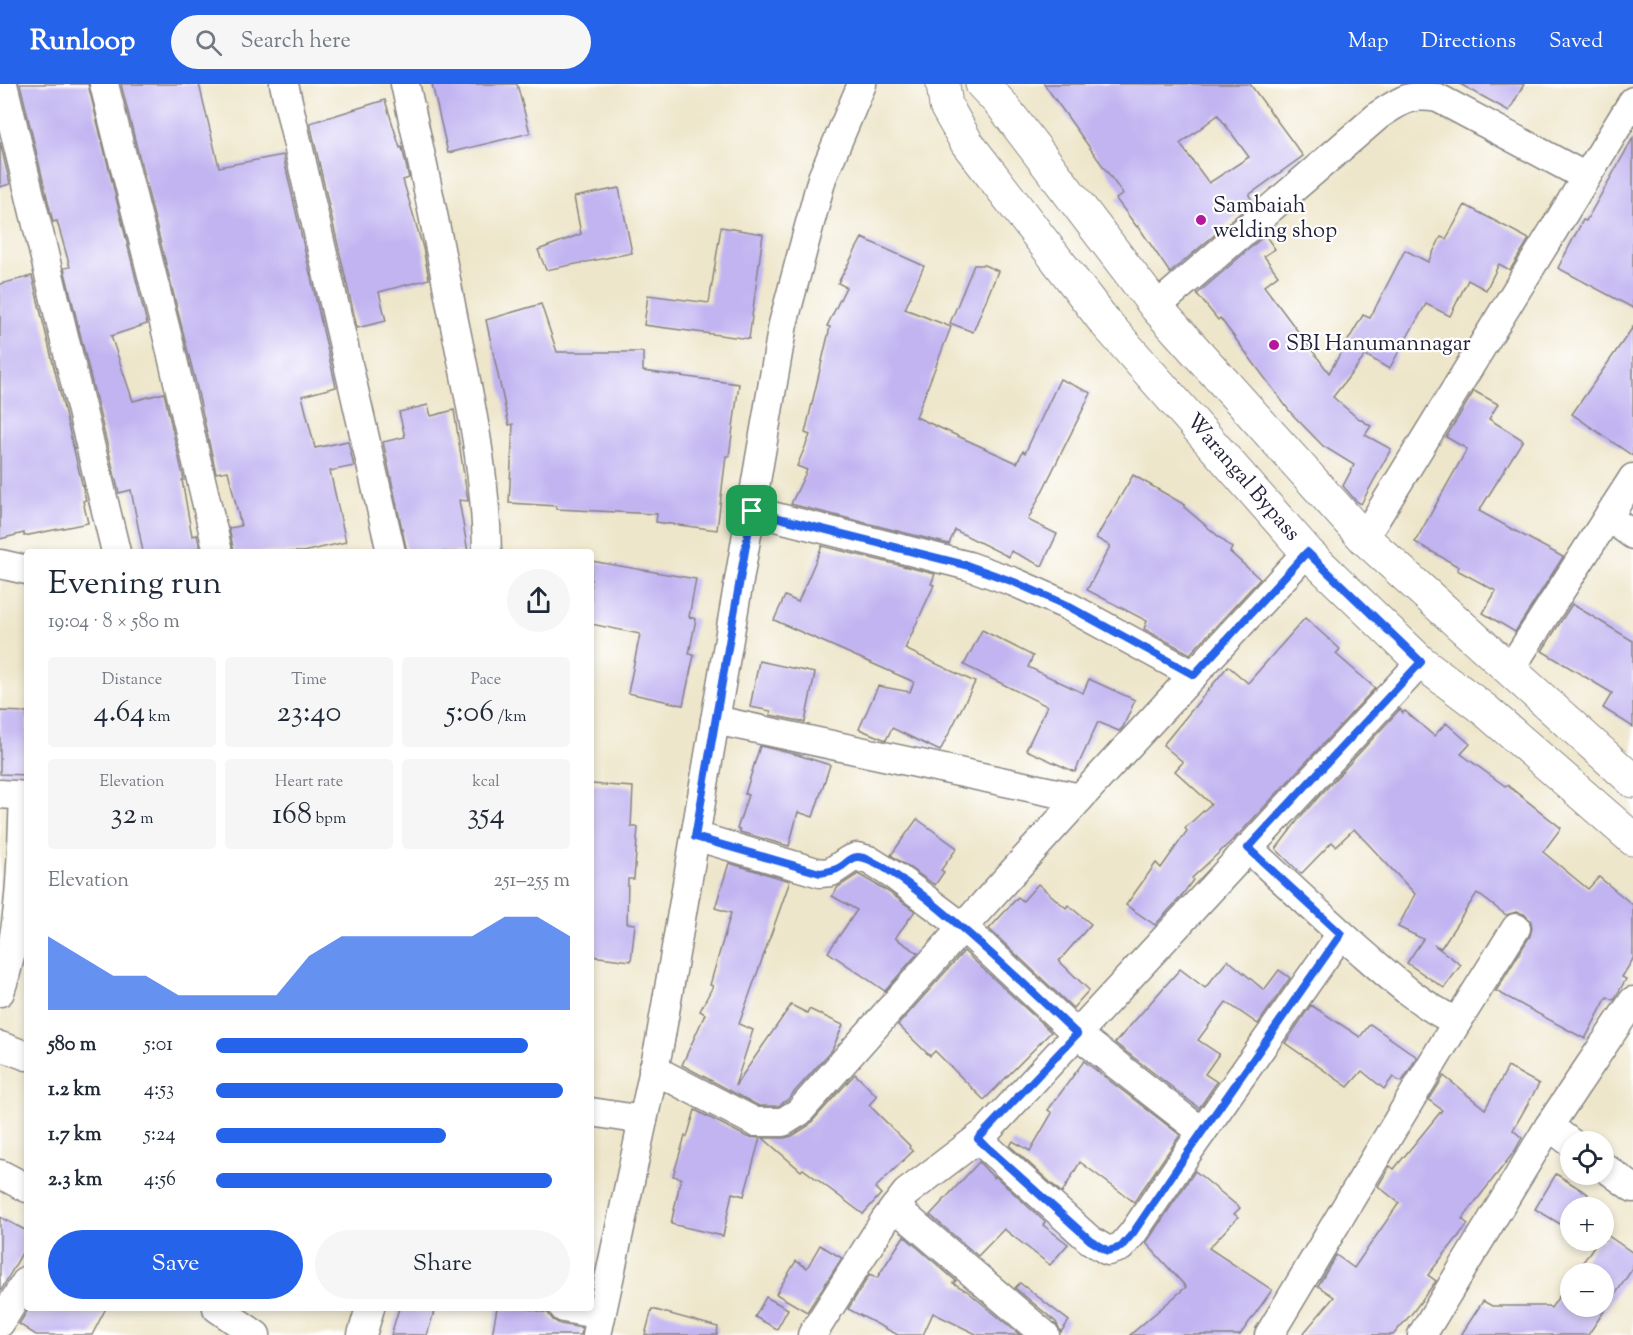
<!DOCTYPE html>
<html lang="en">
<head>
<meta charset="utf-8">
<style>
  :root { --surface:#fff; --page:#f6f6f7; --text:#1f2937; --muted:#747a83; --accent:#2563eb }
  body { margin:0; font-family:"Sorts Mill Goudy",serif; background:var(--page); color:var(--text); height:100vh; display:flex; flex-direction:column; font-size:22px; white-space:nowrap }
  * { box-sizing:border-box; margin:0 }
  p { font-size:20px; color:var(--muted) }
  .icon { flex:none; width:33px; height:33px; fill:none; stroke:currentColor; stroke-width:2; stroke-linecap:round; stroke-linejoin:round }
  .map { position:relative; flex:1; overflow:hidden }
  .side { position:absolute; left:24px; top:465px; width:570px; height:762px; display:flex; flex-direction:column; background:var(--surface); border-radius:6px; box-shadow:0 3px 9px #0003 }
  .side>* { flex:none }
  .fabs { position:absolute; left:1560px; top:1047px; display:grid; gap:12px }
  .fabs a { display:grid; place-items:center; width:54px; height:54px; border-radius:50%; background:var(--surface); box-shadow:0 3px 9px #0003; font-size:30px }
  .pin { position:absolute; display:grid; place-items:center; width:51px; height:51px; color:#fff; margin:-26px; border-radius:12px; box-shadow:0 3px 9px #0006 }
  .round { display:grid; place-items:center; flex:none; width:63px; height:63px; border-radius:32px; background:var(--page) }
  .head { display:flex; align-items:center; justify-content:space-between; height:102px; padding:0 24px }
  h1 { font-size:33px; font-weight:600; line-height:45px }
  .metrics { display:grid; grid-template-columns:repeat(3,1fr); gap:9px; height:102px; padding:6px 24px }
  .metrics div { display:grid; align-content:center; border-radius:6px; background:var(--page); text-align:center }
  .metrics b { font-size:30px; font-weight:600 }
  .metrics small { font-size:16px; font-weight:400 }
  .metrics p { font-size:16px }
  .chart { height:168px; padding:12px 24px }
  .chart p { display:flex; justify-content:space-between }
  .chart svg { width:100%; height:108px; margin-top:6px; fill:var(--accent); opacity:.7 }
  .cta { display:flex; gap:12px; margin-top:auto; padding:12px 24px }
  .cta a { flex:1; height:69px; border-radius:36px; background:var(--accent); color:#fff; font-size:24px; font-weight:600; line-height:69px; text-align:center }
  .cta a+a { background:var(--page); color:var(--text) }
  ul { padding:0 24px; list-style:none; font-size:20px }
  li { display:grid; grid-template-columns:96px 72px 1fr; align-items:center; height:45px }
  li i { height:15px; border-radius:8px; background:var(--accent) }
  header { display:flex; align-items:center; gap:36px; box-sizing:border-box; height:84px; padding:0 30px; background:var(--accent); color:#fff }
  header strong { font-size:28px }
  nav { display:flex; gap:33px; margin-inline-start:auto; font-size:21px }
  .search { width:420px; height:54px; background:var(--page); display:flex; align-items:center; gap:15px; box-sizing:border-box; padding:0 21px; border-radius:33px; color:var(--muted); font-size:22px }
  .map>svg:first-child { display:block }
</style>
</head>
<body>
<header>
<strong>Runloop</strong>
<div class="search"><svg class="icon" aria-label="search" viewBox="0 0 24 24"><circle cx="10" cy="10" r="6"/><path d="M15 15l6 6"/></svg>Search here</div>
<nav><a>Map</a><a>Directions</a><a>Saved</a></nav>
</header>
<div class="map">
<svg width="1633" height="1251" viewBox="0 0 1633 1251">
  <rect width="100%" height="100%" fill="#fff"/>
  <filter id="ink" filterUnits="userSpaceOnUse"><feTurbulence type="fractalNoise" baseFrequency=".0167" numOctaves="2"/><feDisplacementMap in="SourceGraphic" scale="12" xChannelSelector="R" yChannelSelector="G"/><feConvolveMatrix kernelMatrix="1 2 1 2 8 2 1 2 1" color-interpolation-filters="sRGB"/></filter>
  <filter id="wash" filterUnits="userSpaceOnUse"><feTurbulence type="fractalNoise" baseFrequency=".008" numOctaves="4" result="noise"/><feDisplacementMap in="SourceGraphic" scale="24" xChannelSelector="R" yChannelSelector="G"/><feGaussianBlur stdDeviation="1.35" result="paint"/><feColorMatrix in="noise" values="0 0 0 0 0 0 0 0 0 0 0 0 0 0 0 0 0 1.4 0 .05"/><feComposite in="paint" operator="in"/></filter>
  <g filter="url(#wash)">
    <rect width="100%" height="100%" fill="#eee6ca"/>
    <g id="blocks">
      <g fill="#c1b4f1" fill-rule="evenodd">
        <path d="M 20,0 L 88,0 L 147,240 L 111,252 L 133,317 L 164,309 L 184,396 L 182,396 L 192,452 L 197,451 L 201,468 L 143,468 L 131,406 L 119,409 L 64,184 L 70,183 L 57,137 L 53,138 Z"/>
        <path d="M 121,0 L 199,0 L 219,83 L 283,71 L 336,303 L 302,312 L 315,364 L 348,357 L 354,382 L 330,387 L 346,458 L 303,468 L 234,468 L 229,444 L 241,442 L 228,387 L 216,389 L 196,300 Z"/>
        <path d="M 432,0 L 517,0 L 530,49 L 448,69 Z"/>
        <path d="M 1044,0 L 1250,0 L 1303,72 L 1249,111 L 1253,118 L 1170,189 L 1138,142 L 1137,143 L 1116,115 L 1123,110 ZM 1218,31 L 1249,73 L 1209,99 L 1180,60 Z"/>
        <path d="M 1460,0 L 1524,0 L 1509,27 Z"/>
        <path d="M 385,16 L 400,64 L 402,63 L 409,94 L 403,96 L 423,164 L 429,195 L 379,208 L 386,237 L 357,244 L 310,39 Z"/>
        <path d="M 1633,54 L 1633,224 L 1558,184 L 1583,136 L 1586,137 Z"/>
        <path d="M 0,58 L 10,100 L 0,103 Z"/>
        <path d="M 619,104 L 632,169 L 546,186 L 538,166 L 581,150 L 574,113 Z"/>
        <path d="M 1465,121 L 1529,155 L 1510,186 L 1499,180 L 1486,206 L 1468,196 L 1450,232 L 1426,220 L 1389,285 L 1366,271 L 1333,313 L 1355,332 L 1371,342 L 1365,351 L 1391,365 L 1361,420 L 1356,417 L 1343,402 L 1354,381 L 1323,362 L 1291,329 L 1220,234 L 1218,236 L 1197,210 L 1265,151 L 1275,165 L 1264,172 L 1278,191 L 1264,202 L 1329,289 L 1363,231 L 1370,234 L 1405,166 L 1428,178 L 1441,153 L 1446,155 Z"/>
        <path d="M 721,143 L 763,150 L 749,255 L 644,241 L 648,211 L 709,219 Z"/>
        <path d="M 862,154 L 924,182 L 905,225 L 951,243 L 916,333 L 1017,379 L 1023,367 L 1025,369 L 1060,295 L 1091,309 L 1028,436 L 1057,450 L 1042,482 L 1011,467 L 1009,473 L 955,446 L 949,460 L 791,420 L 807,386 L 797,382 L 810,351 L 805,349 L 830,243 L 827,242 L 846,203 L 838,199 Z"/>
        <path d="M 974,181 L 984,181 L 998,187 L 973,248 L 950,239 Z"/>
        <path d="M 32,192 L 86,416 L 83,417 L 88,439 L 24,452 L 24,449 L 0,455 L 0,200 Z"/>
        <path d="M 541,220 L 557,268 L 643,268 L 643,287 L 739,300 L 729,372 L 726,372 L 717,446 L 656,438 L 657,430 L 556,425 L 556,422 L 509,419 L 513,340 L 509,341 L 486,236 Z"/>
        <path d="M 1633,243 L 1633,372 L 1572,330 Z"/>
        <path d="M 1474,307 L 1498,320 L 1489,335 L 1523,356 L 1479,427 L 1563,473 L 1515,548 L 1483,529 L 1496,507 L 1457,486 L 1459,483 L 1415,458 L 1467,365 L 1446,353 Z"/>
        <path d="M 428,321 L 431,332 L 454,326 L 467,411 L 468,417 L 459,416 L 468,468 L 407,468 L 383,358 L 405,353 L 399,328 Z"/>
        <path d="M 1133,391 L 1185,421 L 1184,423 L 1232,464 L 1230,468 L 1260,495 L 1190,570 L 1144,545 L 1147,537 L 1087,506 L 1110,462 L 1096,454 Z"/>
        <path d="M 822,462 L 935,490 L 931,500 L 934,501 L 905,565 L 975,598 L 940,667 L 892,644 L 886,656 L 859,645 L 878,602 L 910,608 L 914,598 L 774,536 L 785,512 L 798,518 Z"/>
        <path d="M 591,477 L 696,495 L 689,533 L 696,535 L 689,570 L 694,571 L 683,621 L 628,609 L 640,550 L 591,540 Z"/>
        <path d="M 1572,520 L 1633,557 L 1633,643 L 1603,624 L 1612,609 L 1542,567 Z"/>
        <path d="M 1305,534 L 1340,565 L 1336,570 L 1375,604 L 1240,749 L 1192,794 L 1193,796 L 1180,814 L 1155,841 L 1126,821 L 1156,779 L 1161,784 L 1187,747 L 1185,744 L 1211,720 L 1175,687 L 1183,678 L 1163,661 L 1228,582 L 1248,599 Z"/>
        <path d="M 982,546 L 1033,572 L 1028,583 L 1083,609 L 1089,595 L 1135,616 L 1123,643 L 1119,647 L 1098,638 L 1075,688 L 1026,666 L 1047,622 L 964,581 Z"/>
        <path d="M 759,577 L 815,589 L 805,638 L 770,631 L 771,627 L 750,623 Z"/>
        <path d="M 1400,625 L 1403,629 L 1405,627 L 1434,652 L 1446,639 L 1470,660 L 1461,670 L 1505,702 L 1507,701 L 1561,744 L 1543,768 L 1588,805 L 1599,793 L 1633,821 L 1633,875 L 1622,893 L 1626,895 L 1614,916 L 1607,913 L 1585,955 L 1496,907 L 1530,852 L 1532,844 L 1531,837 L 1524,830 L 1516,828 L 1506,831 L 1477,809 L 1441,864 L 1434,861 L 1461,881 L 1444,904 L 1407,879 L 1423,855 L 1398,843 L 1415,810 L 1354,745 L 1336,762 L 1332,758 L 1301,790 L 1276,765 L 1301,732 Z"/>
        <path d="M 0,627 L 27,628 L 27,691 L 0,690 Z"/>
        <path d="M 760,662 L 798,671 L 830,681 L 813,733 L 798,728 L 789,762 L 740,748 L 740,746 L 737,745 L 748,711 L 745,710 Z"/>
        <path d="M 591,700 L 633,703 L 631,743 L 638,743 L 634,795 L 628,795 L 627,839 L 635,840 L 631,877 L 591,872 Z"/>
        <path d="M 917,735 L 957,764 L 941,786 L 944,788 L 935,801 L 891,771 Z"/>
        <path d="M 729,779 L 790,797 L 739,940 L 753,946 L 735,1002 L 791,921 L 807,929 L 809,925 L 843,941 L 832,966 L 788,1015 L 778,1022 L 759,1022 L 682,981 L 705,930 L 700,927 L 713,902 L 710,901 L 731,829 L 715,824 Z"/>
        <path d="M 858,790 L 887,807 L 915,827 L 895,854 L 918,869 L 885,907 L 828,868 L 857,826 L 832,812 L 838,803 Z"/>
        <path d="M 1038,800 L 1066,824 L 1068,821 L 1091,840 L 1059,877 L 1089,906 L 1073,924 L 989,845 L 1018,813 L 1023,817 Z"/>
        <path d="M 964,867 L 1051,948 L 984,1016 L 935,967 L 930,972 L 898,941 Z"/>
        <path d="M 1228,876 L 1264,906 L 1279,886 L 1290,894 L 1258,940 L 1226,918 L 1198,956 L 1219,970 L 1205,990 L 1217,998 L 1199,1024 L 1115,959 L 1180,885 L 1205,904 Z"/>
        <path d="M 1311,921 L 1360,953 L 1370,940 L 1417,973 L 1403,996 L 1400,998 L 1393,993 L 1384,1005 L 1362,987 L 1348,1003 L 1285,959 Z"/>
        <path d="M 1084,977 L 1180,1051 L 1134,1118 L 1080,1078 L 1062,1109 L 1010,1062 L 1013,1057 L 1030,1067 L 1052,1029 L 1048,1026 Z"/>
        <path d="M 1508,983 L 1539,1000 L 1513,1046 L 1522,1054 L 1514,1068 L 1462,1135 L 1468,1140 L 1428,1191 L 1436,1197 L 1413,1228 L 1393,1251 L 1302,1251 L 1334,1213 L 1318,1202 L 1336,1171 L 1354,1184 L 1399,1119 L 1378,1102 L 1390,1082 L 1394,1085 L 1442,1026 L 1429,1016 L 1444,992 L 1485,1025 Z"/>
        <path d="M 855,990 L 877,1012 L 869,1021 L 910,1062 L 909,1064 L 913,1067 L 875,1104 L 881,1110 L 863,1130 L 803,1085 L 801,1087 L 763,1054 L 784,1054 L 792,1052 L 808,1042 Z"/>
        <path d="M 695,1026 L 747,1053 L 760,1054 L 744,1112 L 732,1109 L 723,1152 L 671,1140 L 681,1094 L 673,1092 L 685,1052 L 687,1053 Z"/>
        <path d="M 979,1078 L 994,1094 L 995,1092 L 1045,1138 L 1043,1141 L 1068,1160 L 1050,1181 L 1004,1145 L 978,1172 L 930,1131 Z"/>
        <path d="M 1195,1087 L 1240,1124 L 1234,1130 L 1238,1133 L 1209,1164 L 1272,1206 L 1240,1251 L 1130,1251 L 1186,1203 L 1146,1159 Z"/>
        <path d="M 1556,1090 L 1588,1110 L 1580,1124 L 1570,1124 L 1570,1139 L 1567,1144 L 1535,1125 Z"/>
        <path d="M 0,1133 L 27,1147 L 27,1160 L 0,1208 Z"/>
        <path d="M 1604,1149 L 1633,1169 L 1633,1184 L 1588,1251 L 1461,1251 L 1483,1217 L 1492,1222 L 1548,1222 L 1551,1224 L 1570,1196 L 1570,1222 L 1604,1222 L 1604,1190 L 1575,1190 L 1598,1156 L 1604,1156 Z"/>
        <path d="M 904,1152 L 956,1197 L 953,1199 L 967,1207 L 1020,1251 L 978,1251 L 933,1229 L 923,1251 L 898,1251 L 848,1225 L 870,1190 L 877,1194 Z"/>
        <path d="M 820,1161 L 842,1174 L 807,1228 L 776,1210 L 796,1177 L 807,1184 Z"/>
        <path d="M 1020,1199 L 1069,1237 L 1061,1248 L 1056,1238 L 1015,1204 Z"/>
        <path d="M 766,1213 L 788,1225 L 777,1245 L 755,1233 Z"/>
        <path d="M 29,1224 L 106,1224 L 92,1251 L 36,1251 L 19,1240 Z"/>
        <path d="M 399,1224 L 435,1224 L 427,1251 L 391,1251 Z"/>
        <path d="M 497,1224 L 524,1224 L 548,1229 L 553,1236 L 560,1240 L 582,1244 L 581,1251 L 492,1251 Z"/>
        <path d="M 652,1225 L 718,1243 L 717,1251 L 645,1251 Z"/>
      </g>
    </g>
  </g>
  <g filter="url(#ink)">
    <use href="#blocks" fill-opacity="0" stroke="#888482" stroke-width="1.5"/>
    <g fill="none" stroke-linecap="round" stroke-linejoin="round">
      <g stroke="#888482" stroke-width="31">
        <g id="minor">
          <path d="M 3,0 L 116,468"/>
          <path d="M 104,0 L 169,259 L 218,468"/>
          <path d="M 284,0 L 391,468"/>
          <path d="M 405,0 C 423,79 439,158 454,237 C 470,314 486,390 487,468"/>
          <path d="M 1156,223 L 1379,31 C 1402,16 1410,9 1438,14 L 1586,93"/>
          <path d="M 752,427 L 969,482 L 1014,498 L 1066,521 L 1194,591"/>
          <path d="M 1608,433 L 1633,451"/>
          <path d="M 1364,454 L 1633,17"/>
          <path d="M 0,480 L 27,486"/>
          <path d="M 1509,587 L 1633,394"/>
          <path d="M 715,636 L 1080,714 L 1307,468"/>
          <path d="M 0,710 L 27,712"/>
          <path d="M 695,752 L 820,789 L 831,788 L 849,776 L 857,773 L 869,776 L 896,793 L 963,843 L 1077,950 L 1202,1048"/>
          <path d="M 1248,764 C 1284,797 1320,831 1357,864 C 1389,892 1419,920 1457,938"/>
          <path d="M 0,908 C 22,846 21,777 24,712"/>
          <path d="M 0,962 L 27,972"/>
          <path d="M 653,985 L 755,1038 L 783,1038 L 799,1028 L 963,843 L 1080,714"/>
          <path d="M 591,1028 L 643,1036"/>
          <path d="M 1549,1042 L 1570,1058"/>
          <path d="M 978,1055 L 1090,1156 L 1108,1167 L 1121,1163 L 1133,1149 L 1186,1071 L 1341,850"/>
          <path d="M 1604,1083 L 1633,1104"/>
          <path d="M 0,1090 L 27,1104"/>
          <path d="M 895,1123 L 1045,1251"/>
          <path d="M 217,1224 L 256,1251"/>
          <path d="M 564,1224 L 601,1231"/>
          <path d="M 0,1239 L 27,1196"/>
          <path d="M 362,1251 L 370,1224"/>
          <path d="M 597,1251 L 660,957 L 783,240 L 822,94 L 862,0"/>
          <path d="M 812,1251 L 885,1136 L 906,1109 L 986,1048 L 1421,578"/>
          <path d="M 1269,1251 L 1457,938 L 1516,844"/>
          <path d="M 1422,1251 L 1549,1042 L 1633,917"/>
        </g>
      </g>
      <g stroke="#888482" stroke-width="35">
        <g id="secondary">
          <path d="M 943,0 L 946,22 L 967,59 L 1104,237 L 1307,468 L 1421,578 L 1485,626 L 1633,755"/>
          <path d="M 982,0 L 1002,21 L 1156,223 L 1364,454 L 1633,697"/>
        </g>
      </g>
      <use href="#minor" stroke="#fff" stroke-width="28"/>
      <use href="#secondary" stroke="#fff" stroke-width="33"/>
    </g>
  </g>
  <g fill="none" stroke-linecap="round" stroke-linejoin="round" filter="url(#ink)">
    <g stroke="#fff" stroke-width="12">
      <path id="route" d="M 752,427 L 969,482 L 1014,498 L 1066,521 L 1194,591 L 1307,468 L 1421,578 L 1248,764 L 1341,850 L 1186,1071 L 1133,1149 L 1121,1163 L 1108,1167 L 1090,1156 L 978,1055 L 1077,950 C 1045,920 893,771 857,773 C 851,773 847,779 842,782 C 835,787 828,788 820,789 L 695,753 Z"/>
    </g>
    <use href="#route" stroke="#2563eb" stroke-width="8"/>
  </g>
  <g fill="#b5179e" stroke="#fff" stroke-width="2">
    <circle cx="1201" cy="136" r="6"/>
    <circle cx="1274" cy="261" r="6"/>
  </g>
  <g text-anchor="middle" dominant-baseline="central" stroke-width="4.5" stroke-linejoin="round" paint-order="stroke">
    <g font-size="22" fill="#22223b" stroke="#fff" text-anchor="start">
      <text x="1213" y="123">Sambaiah<tspan x="1213" dy="25">welding shop</tspan></text>
      <text x="1286" y="261">SBI Hanumannagar</text>
    </g>
    <g font-size="22" fill="#22223b" stroke="#fff">
      <text transform="translate(1242 394) rotate(49)">Warangal Bypass</text>
    </g>
  </g>
</svg>
<div class="fabs">
<a><svg class="icon" aria-label="locate" viewBox="0 0 24 24"><circle cx="12" cy="12" r="6"/><path d="M12 2v4M12 18v4M2 12h4M18 12h4"/></svg></a>
<a>+</a>
<a>−</a>
</div>
<div class="pin" style="left:752px;top:427px;background:#1e9e55"><svg class="icon" aria-label="arrive" viewBox="0 0 24 24"><path d="M6 21V4h12l-3 4 3 4H6"/></svg></div>
<section class="side">
<div class="head"><div><h1>Evening run</h1><p>19:04 · 8 × 580 m</p></div><a class="round"><svg class="icon" aria-label="share" viewBox="0 0 24 24"><path d="M12 15V3M7 8l5-5 5 5M5 13v7h14v-7"/></svg></a></div>
<div class="metrics">
<div><p>Distance</p><b>4.64<small> km</small></b></div>
<div><p>Time</p><b>23:40</b></div>
<div><p>Pace</p><b>5:06<small> /km</small></b></div>
</div>
<div class="metrics">
<div><p>Elevation</p><b>32<small> m</small></b></div>
<div><p>Heart rate</p><b>168<small> bpm</small></b></div>
<div><p>kcal</p><b>354</b></div>
</div>
<div class="chart"><p><span>Elevation</span>251–255 m</p>
<svg viewBox="0 0 160 44" preserveAspectRatio="none"><path d="M0 44V14L10 22L20 30L30 30L40 38L50 38L60 38L70 38L80 22L90 14L100 14L110 14L120 14L130 14L140 6L150 6L160 14V44z"/></svg>
</div>
<ul>
<li><b>580 m</b>5:01<i style="width:88%"></i></li>
<li><b>1.2 km</b>4:53<i style="width:98%"></i></li>
<li><b>1.7 km</b>5:24<i style="width:65%"></i></li>
<li><b>2.3 km</b>4:56<i style="width:95%"></i></li>
</ul>
<div class="cta"><a>Save</a><a>Share</a></div>
</section>
</div>
</body>
</html>
